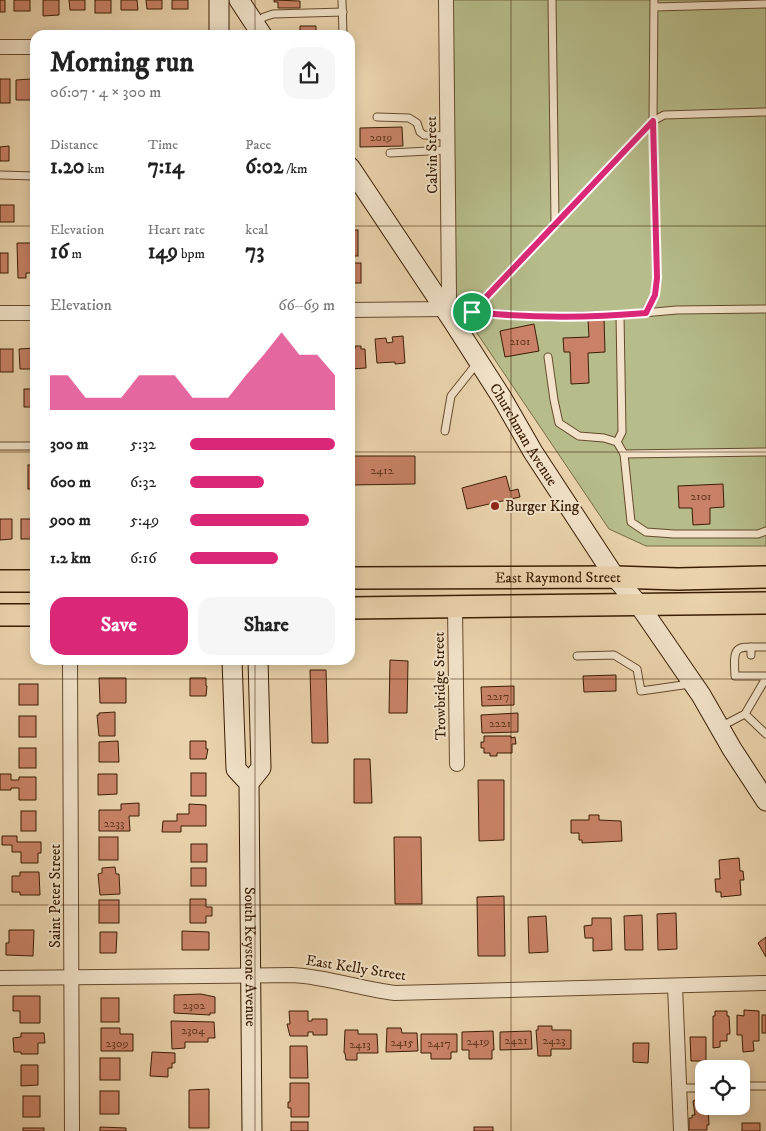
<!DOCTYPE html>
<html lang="en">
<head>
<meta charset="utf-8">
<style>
  :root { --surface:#fff; --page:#f6f6f6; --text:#222; --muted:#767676; --accent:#db2777 }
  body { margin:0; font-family:"IM FELL DW Pica",serif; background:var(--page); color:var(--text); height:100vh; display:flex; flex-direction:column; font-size:19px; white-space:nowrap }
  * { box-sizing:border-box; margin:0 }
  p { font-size:16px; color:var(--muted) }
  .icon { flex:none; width:28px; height:28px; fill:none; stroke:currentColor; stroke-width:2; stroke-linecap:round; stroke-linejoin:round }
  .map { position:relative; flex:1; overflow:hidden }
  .panel { position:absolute; left:30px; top:30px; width:325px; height:635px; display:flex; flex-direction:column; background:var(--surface); border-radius:15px; box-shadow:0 2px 12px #0003 }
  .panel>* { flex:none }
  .tools { position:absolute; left:695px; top:1060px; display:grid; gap:10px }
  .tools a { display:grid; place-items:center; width:55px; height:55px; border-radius:10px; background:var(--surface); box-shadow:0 2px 12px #0003; font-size:25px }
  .pin { position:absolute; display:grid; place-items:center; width:42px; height:42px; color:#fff; margin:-21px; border:2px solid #fff; border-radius:50%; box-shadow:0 1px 5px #0007 }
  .round { display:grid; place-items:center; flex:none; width:52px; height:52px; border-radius:15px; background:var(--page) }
  .summary { display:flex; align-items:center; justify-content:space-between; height:85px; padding:0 20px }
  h1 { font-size:28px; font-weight:800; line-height:38px }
  .metrics { display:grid; grid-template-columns:repeat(3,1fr); gap:8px; height:85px; padding:5px 20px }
  .metrics div { display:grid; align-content:center }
  .metrics b { font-size:21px; font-weight:800 }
  .metrics small { font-size:14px; font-weight:400 }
  .metrics p { font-size:14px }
  .chart { height:140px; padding:10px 20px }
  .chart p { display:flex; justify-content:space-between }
  .chart svg { width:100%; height:90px; margin-top:5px; fill:var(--accent); opacity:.7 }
  .primary-button { display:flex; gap:10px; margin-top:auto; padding:10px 20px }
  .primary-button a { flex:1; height:58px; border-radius:15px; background:var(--accent); color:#fff; font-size:20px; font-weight:800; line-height:58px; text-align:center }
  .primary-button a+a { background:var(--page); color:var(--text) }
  ul { padding:0 20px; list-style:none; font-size:16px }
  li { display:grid; grid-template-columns:80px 60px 1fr; align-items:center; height:38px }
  li i { height:12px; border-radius:6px; background:var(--accent) }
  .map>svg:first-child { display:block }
</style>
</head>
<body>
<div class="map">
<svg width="766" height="1131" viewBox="0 0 766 1131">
  <rect width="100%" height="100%" fill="#ead3ac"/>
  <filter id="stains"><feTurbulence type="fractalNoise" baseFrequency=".004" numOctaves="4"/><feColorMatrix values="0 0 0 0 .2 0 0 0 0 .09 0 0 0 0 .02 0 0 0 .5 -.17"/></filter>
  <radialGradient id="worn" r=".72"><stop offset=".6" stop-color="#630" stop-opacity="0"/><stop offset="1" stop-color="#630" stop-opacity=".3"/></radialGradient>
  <path fill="#b6bc8a" stroke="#786c46" d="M 453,0 L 766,0 L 766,546 L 646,546 L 609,529 L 456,302 Z"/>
  <g fill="#c98267" stroke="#3a1d03">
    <rect x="0" y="0" width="5" height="12"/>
    <rect x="14" y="0" width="16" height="11"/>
    <path d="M 43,0 L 59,0 L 59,15 L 43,16 Z"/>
    <path d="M 69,0 L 85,0 L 85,10 L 70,10 Z"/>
    <rect x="95" y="0" width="16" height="13"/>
    <path d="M 121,0 L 137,0 L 138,10 L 121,10 Z"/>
    <path d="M 146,0 L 162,0 L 162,9 L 147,9 Z"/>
    <rect x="172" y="0" width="16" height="9"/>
    <path d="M 274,0 L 300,1 L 300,8 L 278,8 L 278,2 L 274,2 Z"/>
    <path d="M 300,26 L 316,26 L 316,34 L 328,33 L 328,35 L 291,35 L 300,34 Z"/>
    <rect x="0" y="79" width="10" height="24"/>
    <path d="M 31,79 L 32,100 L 16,100 L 16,80 Z"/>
    <path d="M 402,127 L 403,146 L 360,147 L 360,128 Z"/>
    <path d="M 9,146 L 9,161 L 0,161 L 0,147 Z"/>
    <rect x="0" y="205" width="14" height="17"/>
    <rect x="350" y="230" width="8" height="26"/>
    <path d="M 17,243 L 34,243 L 34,273 L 26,273 L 26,278 L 18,278 Z"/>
    <rect x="0" y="253" width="8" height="20"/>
    <rect x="350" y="263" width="11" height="20"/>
    <path d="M 588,319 L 604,319 L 605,352 L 588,353 L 589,383 L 571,384 L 570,352 L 564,352 L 563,338 L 589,337 Z"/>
    <path d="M 534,324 L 539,351 L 505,357 L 500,331 Z"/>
    <path d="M 403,336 L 405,363 L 395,364 L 395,362 L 377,363 L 375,339 L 386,338 L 387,343 L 393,342 L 392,337 Z"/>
    <path d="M 355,346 L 361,346 L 361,349 L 365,349 L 366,368 L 350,369 L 350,349 L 355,349 Z"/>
    <path d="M 35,348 L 35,369 L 20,369 L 19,349 Z"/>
    <rect x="0" y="349" width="13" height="23"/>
    <rect x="24" y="389" width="11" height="18"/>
    <path d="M 350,456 L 415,456 L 415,484 L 350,485 Z"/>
    <rect x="28" y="465" width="7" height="24"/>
    <path d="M 506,476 L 510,491 L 518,489 L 520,497 L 467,509 L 462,488 Z"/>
    <path d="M 723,484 L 724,507 L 710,508 L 710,524 L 693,525 L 692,508 L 679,508 L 678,486 Z"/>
    <path d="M 0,519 L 12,519 L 12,539 L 0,540 Z"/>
    <rect x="21" y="519" width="14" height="20"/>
    <path d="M 390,660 L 408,661 L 407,713 L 389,713 Z"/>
    <path d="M 310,670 L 326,670 L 328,743 L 312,743 Z"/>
    <path d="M 616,675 L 616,691 L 584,692 L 583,676 Z"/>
    <path d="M 99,678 L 126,678 L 126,703 L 100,703 Z"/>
    <path d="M 190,678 L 206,678 L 206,686 L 207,686 L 206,696 L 190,696 Z"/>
    <rect x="19" y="684" width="19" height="21"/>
    <path d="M 514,686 L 514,705 L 482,706 L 481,687 Z"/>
    <path d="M 115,712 L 115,736 L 99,736 L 97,715 L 99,715 L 99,713 Z"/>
    <path d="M 518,713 L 518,732 L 482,733 L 481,715 Z"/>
    <rect x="19" y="716" width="17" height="21"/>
    <path d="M 484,736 L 511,736 L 511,738 L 515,737 L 516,744 L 512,744 L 512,753 L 497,753 L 497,756 L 490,756 L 490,753 L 484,753 L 484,748 L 481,748 L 481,742 L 484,742 Z"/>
    <path d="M 118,741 L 119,762 L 99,762 L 99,742 Z"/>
    <path d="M 190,741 L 206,741 L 206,749 L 208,749 L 206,759 L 190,759 Z"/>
    <rect x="19" y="748" width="17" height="20"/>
    <path d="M 354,759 L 370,759 L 372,803 L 354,803 Z"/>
    <rect x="191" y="773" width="15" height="23"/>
    <path d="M 0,774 L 11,774 L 11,780 L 19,780 L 19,777 L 36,777 L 36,800 L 19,800 L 19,788 L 11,788 L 11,790 L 0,790 Z"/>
    <path d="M 98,774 L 117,774 L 117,794 L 98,795 Z"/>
    <path d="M 478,780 L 504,780 L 504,840 L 479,841 Z"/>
    <path d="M 139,803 L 139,816 L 129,816 L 130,831 L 99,831 L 99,810 L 121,810 L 121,804 Z"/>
    <path d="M 189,804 L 206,805 L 206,826 L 181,826 L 181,832 L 162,832 L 163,821 L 177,821 L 177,814 L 189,814 Z"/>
    <rect x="21" y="811" width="15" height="20"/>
    <path d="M 589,815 L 599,815 L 599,820 L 621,821 L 622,841 L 582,843 L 582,840 L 579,840 L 579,833 L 571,833 L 571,820 L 589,820 Z"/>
    <path d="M 2,836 L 17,836 L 17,842 L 41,842 L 41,853 L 38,853 L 38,863 L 21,863 L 21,852 L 12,852 L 12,845 L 2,845 Z"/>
    <rect x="99" y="837" width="19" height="23"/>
    <path d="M 394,837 L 421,837 L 422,904 L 395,904 Z"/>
    <rect x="191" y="844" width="16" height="18"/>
    <path d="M 739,858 L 740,871 L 743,871 L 744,880 L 740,880 L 741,895 L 721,897 L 721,892 L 716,892 L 715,879 L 720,879 L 719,860 Z"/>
    <path d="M 115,867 L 116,874 L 119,874 L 120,894 L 100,895 L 98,874 L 102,873 L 102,868 Z"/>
    <rect x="191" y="868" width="15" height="18"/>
    <path d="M 20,872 L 39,872 L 40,895 L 20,895 L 20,892 L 12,892 L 12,876 L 20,876 Z"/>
    <path d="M 504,896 L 505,956 L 478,956 L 477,897 Z"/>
    <path d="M 190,899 L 206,899 L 206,907 L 212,907 L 212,916 L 206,916 L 206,923 L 190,923 Z"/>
    <rect x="99" y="900" width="20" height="23"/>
    <path d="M 676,913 L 677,949 L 658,950 L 657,914 Z"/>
    <path d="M 642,915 L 643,950 L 625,950 L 624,916 Z"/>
    <path d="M 546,916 L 548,952 L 529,953 L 528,917 Z"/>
    <path d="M 592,918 L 611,918 L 612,950 L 593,951 L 593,938 L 585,938 L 584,926 L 592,925 Z"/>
    <path d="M 9,930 L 34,930 L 33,956 L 6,955 L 6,943 L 9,943 Z"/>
    <path d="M 182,931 L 209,932 L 209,950 L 182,950 Z"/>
    <path d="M 100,932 L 117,932 L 116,953 L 100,953 Z"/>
    <path d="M 766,937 L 766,957 L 758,943 Z"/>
    <path d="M 201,994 L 215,997 L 215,1013 L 210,1013 L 210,1015 L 174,1013 L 174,995 Z"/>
    <path d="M 13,996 L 40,996 L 40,1023 L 20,1023 L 20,1011 L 13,1011 Z"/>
    <rect x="101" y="998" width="18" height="24"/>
    <path d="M 744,1010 L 759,1011 L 759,1041 L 753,1041 L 754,1051 L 743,1052 L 742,1035 L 737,1035 L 737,1015 L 744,1016 Z"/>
    <path d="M 289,1011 L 308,1011 L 308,1021 L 312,1021 L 312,1019 L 327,1019 L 327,1035 L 313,1035 L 313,1032 L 308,1032 L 308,1036 L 290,1036 L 287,1024 L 290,1024 Z"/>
    <path d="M 715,1011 L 727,1011 L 727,1016 L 729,1016 L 730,1034 L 727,1034 L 727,1041 L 720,1041 L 720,1047 L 713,1048 L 713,1016 L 715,1016 Z"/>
    <rect x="762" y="1015" width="4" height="18"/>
    <path d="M 171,1021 L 214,1022 L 215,1038 L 208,1038 L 208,1042 L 185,1042 L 185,1048 L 172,1049 Z"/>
    <path d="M 538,1026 L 552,1026 L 552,1030 L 571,1030 L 571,1049 L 551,1049 L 551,1056 L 538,1056 L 536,1030 L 538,1030 Z"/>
    <path d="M 101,1028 L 120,1028 L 120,1034 L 133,1034 L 133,1051 L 101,1051 Z"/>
    <path d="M 387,1028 L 401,1028 L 402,1033 L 417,1033 L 418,1051 L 386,1052 Z"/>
    <path d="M 345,1030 L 358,1030 L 358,1034 L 377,1034 L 378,1053 L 357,1053 L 357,1060 L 346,1060 L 345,1053 L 344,1053 Z"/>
    <path d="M 493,1031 L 494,1050 L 492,1050 L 492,1059 L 469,1059 L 469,1050 L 462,1050 L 462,1032 Z"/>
    <path d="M 531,1031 L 532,1049 L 500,1050 L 500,1032 Z"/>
    <path d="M 21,1033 L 44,1033 L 45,1043 L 38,1043 L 38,1054 L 21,1054 L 21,1052 L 14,1052 L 13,1038 L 21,1037 Z"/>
    <path d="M 421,1034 L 457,1034 L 457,1052 L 451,1052 L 451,1059 L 431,1059 L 431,1053 L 421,1053 Z"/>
    <path d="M 690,1037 L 706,1037 L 706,1061 L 691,1061 Z"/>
    <path d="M 633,1043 L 649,1043 L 648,1063 L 633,1062 Z"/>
    <path d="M 290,1046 L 307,1046 L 308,1078 L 290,1078 Z"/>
    <path d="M 152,1052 L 175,1053 L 175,1063 L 172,1063 L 172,1068 L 168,1068 L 168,1077 L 150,1076 Z"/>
    <rect x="100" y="1058" width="20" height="22"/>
    <path d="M 21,1065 L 38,1065 L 38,1085 L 21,1086 Z"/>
    <path d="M 290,1083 L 309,1083 L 309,1117 L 291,1117 L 291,1108 L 288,1108 L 288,1102 L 290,1102 Z"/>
    <path d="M 209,1089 L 209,1128 L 189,1128 L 189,1090 Z"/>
    <rect x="100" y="1091" width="19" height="23"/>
    <rect x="23" y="1096" width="17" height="21"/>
    <path d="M 695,1100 L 704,1100 L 704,1106 L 708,1106 L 709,1125 L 707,1125 L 707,1130 L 689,1130 L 689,1118 L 692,1118 L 692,1115 L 695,1115 L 693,1101 Z"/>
    <rect x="291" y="1122" width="17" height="9"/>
    <rect x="742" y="1123" width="18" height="8"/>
    <path d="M 100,1127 L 126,1128 L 126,1131 L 100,1131 Z"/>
    <rect x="474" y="1127" width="19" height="4"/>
    <rect x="23" y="1128" width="21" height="3"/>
  </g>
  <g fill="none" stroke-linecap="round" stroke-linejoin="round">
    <g stroke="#664a2d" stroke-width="9">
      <g id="lane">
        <path d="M 342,0 L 343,35"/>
        <path d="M 552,0 L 555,222"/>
        <path d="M 655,7 L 766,4"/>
        <path d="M 256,23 L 264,17 L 273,14 L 343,12"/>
        <path d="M 377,117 L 409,118 L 417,123 L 420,132 L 424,135 L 448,136"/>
        <path d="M 390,153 L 448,150"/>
        <path d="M 0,175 L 35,176"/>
        <path d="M 472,312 L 653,121 L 664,115 L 766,112"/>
        <path d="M 645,313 L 655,295 L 657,278 L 653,121 L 654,0"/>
        <path d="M 620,315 L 677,310 L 766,309"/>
        <path d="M 452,320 L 472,312 L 550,317 L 620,315 L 622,432 L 617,442"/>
        <path d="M 548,357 L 554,400 L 559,423 L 579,436 L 604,438 L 617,442 L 624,454 L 631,522 L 646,532 L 674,534 L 758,534 L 766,531"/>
        <path d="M 445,431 L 451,396 L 478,362"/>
        <path d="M 0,446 L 35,446"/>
        <path d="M 624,454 L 766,452"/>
        <path d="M 751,647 L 751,655"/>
        <path d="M 766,647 C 735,647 733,644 735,676 L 766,676"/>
        <path d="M 577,656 L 614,655 L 637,669 L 641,691 L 690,684"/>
        <path d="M 745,714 L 766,734"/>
        <path d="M 720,727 L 745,714 L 766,678"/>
        <path d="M 741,1086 L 766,1086"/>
        <path d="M 680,1088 L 704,1088"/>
      </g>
    </g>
    <g stroke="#664a2d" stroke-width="16">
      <g id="street">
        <path d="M 0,47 L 35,47"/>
        <path d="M 350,310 L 445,309 L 449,297 L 446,0"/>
        <path d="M 0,313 L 35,313"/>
        <path d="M 455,607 L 457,764"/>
        <path d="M 70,660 L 72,1131"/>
        <path d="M 0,978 L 293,975 C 328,977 361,989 395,993 L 766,983"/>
        <path d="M 675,986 L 681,1131"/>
      </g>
    </g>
    <g stroke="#3a1d03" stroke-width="21">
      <g id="secondary">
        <path d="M 219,0 L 219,35"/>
        <path d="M 239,0 L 262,35"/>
        <path id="s1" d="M 350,167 L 452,320 L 502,398 L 533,452 L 615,577 L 639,605 L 701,695 L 732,749 L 766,801"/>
        <path id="s2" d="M 232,660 L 236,769 L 249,783 L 252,1131"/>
        <path d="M 249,783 L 261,768 L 258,660"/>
      </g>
    </g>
    <g stroke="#3a1d03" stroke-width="24">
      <g id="primary">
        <path id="s3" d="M 350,578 L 615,577 L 678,579 L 766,577"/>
        <path d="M 0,581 L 35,581"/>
        <path d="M 350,608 L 766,603"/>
        <path d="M 0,615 L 35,615"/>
      </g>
    </g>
    <use href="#lane" stroke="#f1e2c9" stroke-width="7"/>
    <use href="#street" stroke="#f1e2c9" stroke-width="14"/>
    <use href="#secondary" stroke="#f1e2c9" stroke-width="19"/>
    <use href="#primary" stroke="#ead3ac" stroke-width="21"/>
  </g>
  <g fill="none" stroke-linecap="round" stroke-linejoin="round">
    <g stroke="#fff" stroke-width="10">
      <path id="route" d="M 653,121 L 657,278 L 655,295 L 646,313 C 588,318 529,318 472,312 Z"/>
    </g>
    <use href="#route" stroke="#db2777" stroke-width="6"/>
  </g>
  <path fill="none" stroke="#3a1d03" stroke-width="1" stroke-opacity="0.55" d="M 255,0 L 255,35M 511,0 L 511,1131M 0,226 L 35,226M 350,226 L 766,226M 0,452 L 35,452M 350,452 L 766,452M 255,660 L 255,1131M 0,679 L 766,679M 0,905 L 766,905"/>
  <circle fill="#8f2418" stroke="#f1e2c9" stroke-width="2" cx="495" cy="506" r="5"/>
  <g text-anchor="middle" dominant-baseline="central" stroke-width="4" stroke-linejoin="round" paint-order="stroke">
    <g font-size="12" fill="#5e361c">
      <text x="381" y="137">2019</text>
      <text x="520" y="341">2101</text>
      <text x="382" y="470">2412</text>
      <text x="701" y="496">2101</text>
      <text x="498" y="696">2217</text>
      <text x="500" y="723">2221</text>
      <text x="114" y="823">2233</text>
      <text x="194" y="1005">2302</text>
      <text x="193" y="1030">2304</text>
      <text x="516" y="1040">2421</text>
      <text x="554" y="1040">2423</text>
      <text x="478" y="1041">2419</text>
      <text x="402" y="1042">2415</text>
      <text x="117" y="1043">2309</text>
      <text x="439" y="1043">2417</text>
      <text x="360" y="1044">2413</text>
    </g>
    <g font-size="15" fill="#3a1d03" stroke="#f1e2c9">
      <text transform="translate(432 155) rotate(-91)">Calvin Street</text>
      <text stroke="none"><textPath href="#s1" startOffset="319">Churchman Avenue</textPath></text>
      <text stroke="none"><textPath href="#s3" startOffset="208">East Raymond Street</textPath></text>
      <text transform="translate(440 686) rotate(-91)">Trowbridge Street</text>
      <text transform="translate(55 896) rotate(-90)">Saint Peter Street</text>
      <text stroke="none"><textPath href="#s2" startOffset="302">South Keystone Avenue</textPath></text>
      <text transform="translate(356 968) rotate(9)">East Kelly Street</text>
    </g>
    <g font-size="15" fill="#3a1d03" stroke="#f1e2c9" text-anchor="start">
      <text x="505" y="506">Burger King</text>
    </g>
  </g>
  <rect width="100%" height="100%" filter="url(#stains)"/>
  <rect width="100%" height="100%" fill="url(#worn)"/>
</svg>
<div class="tools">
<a><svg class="icon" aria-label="locate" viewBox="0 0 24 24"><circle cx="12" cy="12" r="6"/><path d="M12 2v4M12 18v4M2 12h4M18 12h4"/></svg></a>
</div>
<div class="pin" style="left:472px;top:312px;background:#1e9e55"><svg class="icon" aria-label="arrive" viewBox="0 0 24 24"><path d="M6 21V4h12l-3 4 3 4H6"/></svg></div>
<section class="panel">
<div class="summary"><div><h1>Morning run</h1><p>06:07 · 4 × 300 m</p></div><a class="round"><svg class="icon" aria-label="share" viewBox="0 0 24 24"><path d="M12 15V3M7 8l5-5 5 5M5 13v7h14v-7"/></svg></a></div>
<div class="metrics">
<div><p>Distance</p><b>1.20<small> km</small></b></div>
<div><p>Time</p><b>7:14</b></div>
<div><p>Pace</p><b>6:02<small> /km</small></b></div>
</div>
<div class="metrics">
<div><p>Elevation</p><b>16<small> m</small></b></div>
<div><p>Heart rate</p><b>149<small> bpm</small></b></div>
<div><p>kcal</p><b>73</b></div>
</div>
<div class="chart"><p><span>Elevation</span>66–69 m</p>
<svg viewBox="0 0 160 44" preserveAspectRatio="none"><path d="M0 44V27L10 27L20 38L30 38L40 38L50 27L60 27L70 27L80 38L90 38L100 38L110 27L120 17L130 6L140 17L150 17L160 27V44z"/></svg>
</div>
<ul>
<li><b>300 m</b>5:32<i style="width:100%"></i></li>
<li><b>600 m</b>6:32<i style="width:51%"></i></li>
<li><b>900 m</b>5:49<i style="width:82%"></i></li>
<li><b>1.2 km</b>6:16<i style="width:61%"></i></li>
</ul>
<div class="primary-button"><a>Save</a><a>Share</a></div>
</section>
</div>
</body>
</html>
